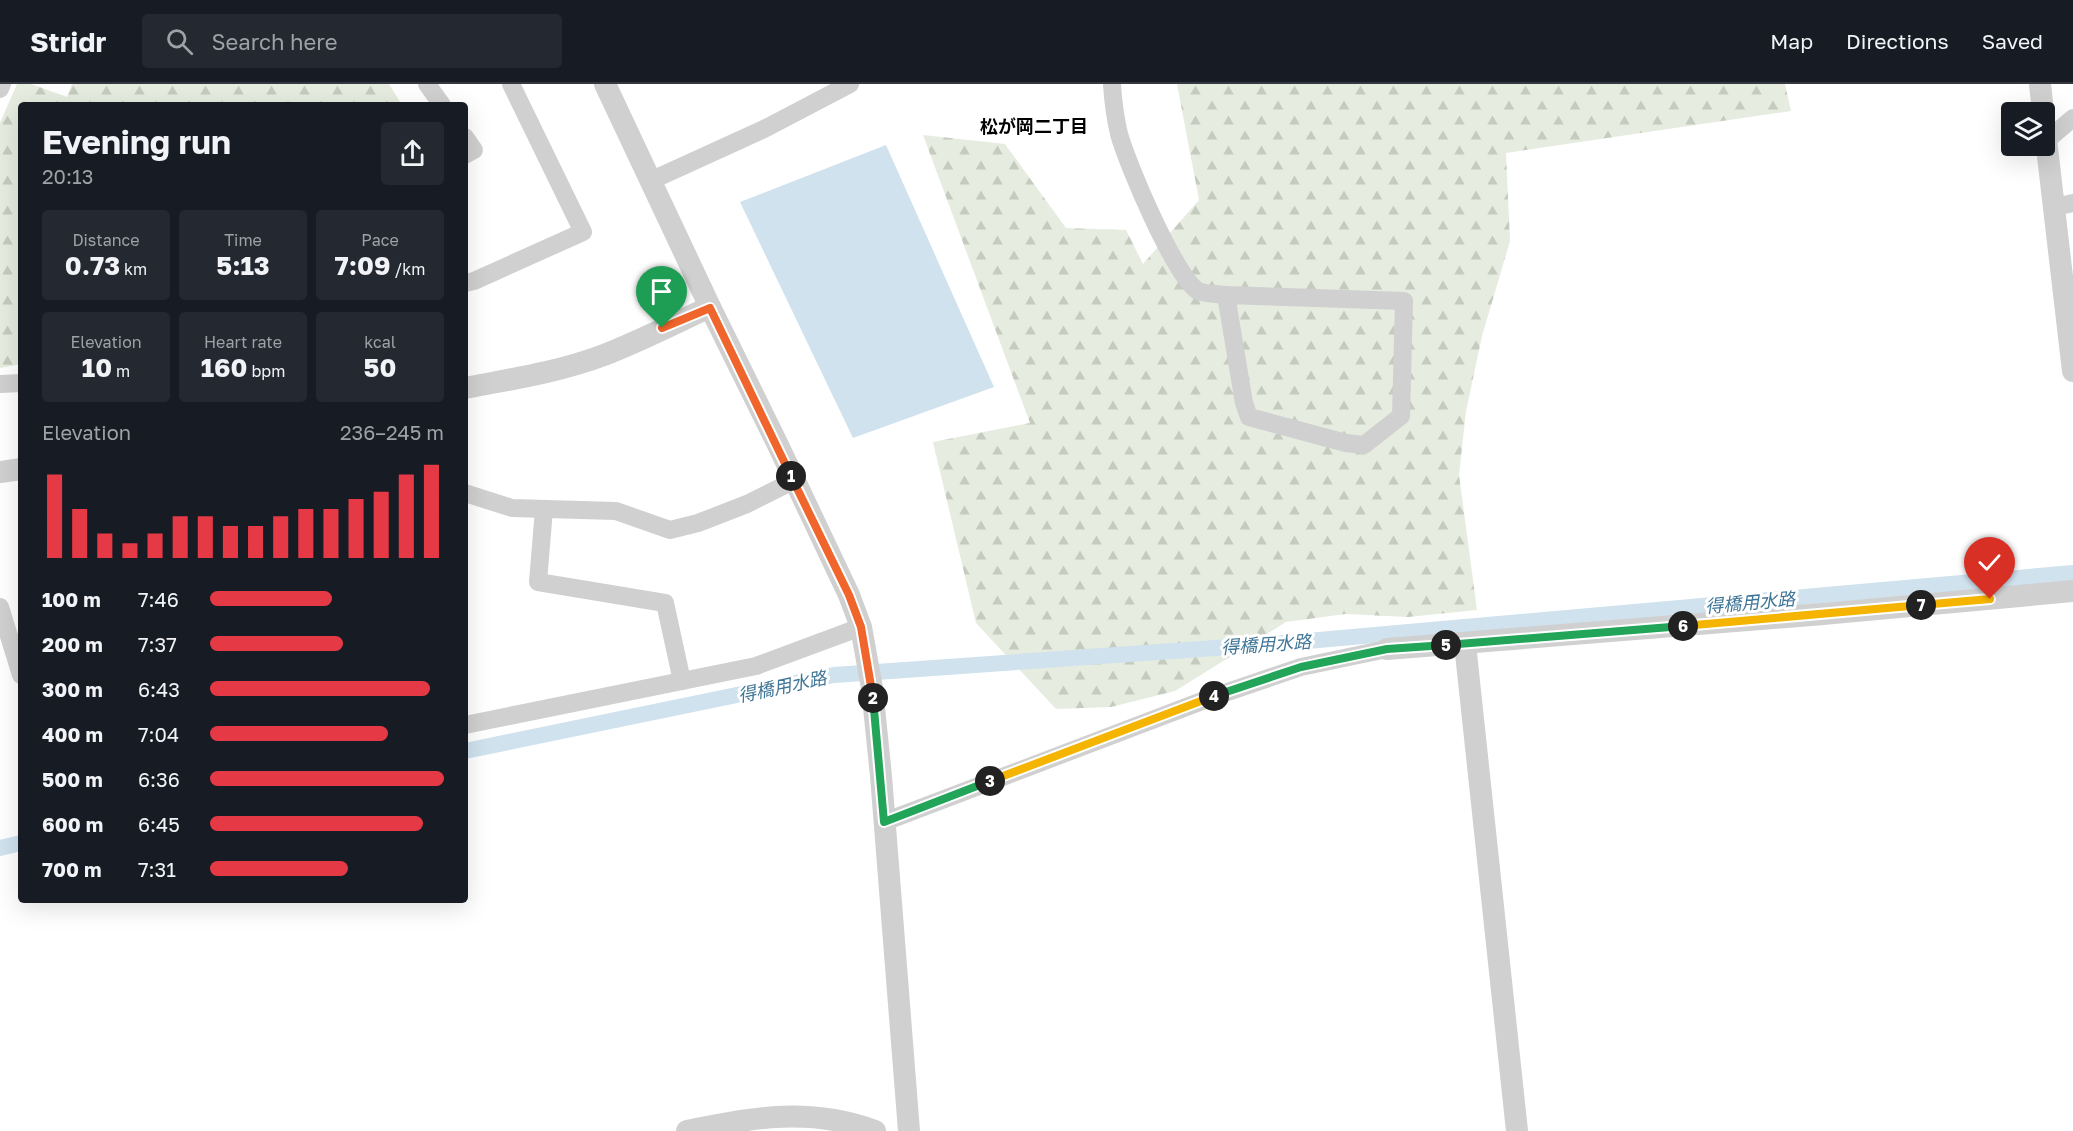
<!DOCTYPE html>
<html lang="en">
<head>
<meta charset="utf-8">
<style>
  :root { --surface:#171b24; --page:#242831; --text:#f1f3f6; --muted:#9ea1a6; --line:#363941; --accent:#e63946 }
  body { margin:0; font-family:"Golos Text","Noto Sans JP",sans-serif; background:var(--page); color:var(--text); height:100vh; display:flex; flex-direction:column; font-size:22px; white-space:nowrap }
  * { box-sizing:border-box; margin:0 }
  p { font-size:20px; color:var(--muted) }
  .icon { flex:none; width:33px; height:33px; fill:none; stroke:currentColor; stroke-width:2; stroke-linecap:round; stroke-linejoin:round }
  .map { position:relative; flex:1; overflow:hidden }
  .drawer { position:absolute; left:18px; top:18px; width:450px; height:801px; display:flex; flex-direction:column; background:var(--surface); border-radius:6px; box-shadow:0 6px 24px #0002 }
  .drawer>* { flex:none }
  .tools { position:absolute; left:2001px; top:18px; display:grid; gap:12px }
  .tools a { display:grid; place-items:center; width:54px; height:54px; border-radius:6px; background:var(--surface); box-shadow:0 6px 24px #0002; font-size:30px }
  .pin { position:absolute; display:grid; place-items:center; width:51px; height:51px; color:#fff; margin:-62px -26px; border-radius:50% 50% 50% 0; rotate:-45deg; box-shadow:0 0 6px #0007 }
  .pin .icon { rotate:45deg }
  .km { position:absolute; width:30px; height:30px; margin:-15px; border-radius:50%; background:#222; color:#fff; font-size:16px; line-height:30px; text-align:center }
  .round { display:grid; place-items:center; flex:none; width:63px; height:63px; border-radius:6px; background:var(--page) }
  .headline { display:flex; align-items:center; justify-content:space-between; height:102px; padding:0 24px }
  h1 { font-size:33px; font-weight:700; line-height:45px }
  .stats { display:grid; grid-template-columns:repeat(3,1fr); gap:9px; height:102px; padding:6px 24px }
  .stats div { display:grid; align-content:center; border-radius:6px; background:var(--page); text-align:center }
  .stats b { font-size:26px; font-weight:700 }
  .stats small { font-size:16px; font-weight:400 }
  .stats p { font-size:16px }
  .chart { height:168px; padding:12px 24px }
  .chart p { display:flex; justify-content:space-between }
  .chart svg { width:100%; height:108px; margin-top:6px; stroke:var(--accent); stroke-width:6 }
  ul { padding:0 24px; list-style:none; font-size:20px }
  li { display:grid; grid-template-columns:96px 72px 1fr; align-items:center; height:45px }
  li i { height:15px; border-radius:8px; background:var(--accent) }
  header { display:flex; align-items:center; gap:36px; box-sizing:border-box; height:84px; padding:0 30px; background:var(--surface); border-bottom:2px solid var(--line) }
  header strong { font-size:28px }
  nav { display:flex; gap:33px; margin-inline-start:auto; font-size:21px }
  .search { width:420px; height:54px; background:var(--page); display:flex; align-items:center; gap:15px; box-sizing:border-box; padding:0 21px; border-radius:6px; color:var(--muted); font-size:22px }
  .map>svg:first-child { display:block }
</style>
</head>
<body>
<header>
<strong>Stridr</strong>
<div class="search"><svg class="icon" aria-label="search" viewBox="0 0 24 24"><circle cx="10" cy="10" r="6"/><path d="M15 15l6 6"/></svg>Search here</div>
<nav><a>Map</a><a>Directions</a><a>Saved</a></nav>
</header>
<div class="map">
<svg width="2073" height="1047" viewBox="0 0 2073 1047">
  <defs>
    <pattern id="forest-firs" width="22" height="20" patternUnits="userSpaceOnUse" patternTransform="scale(1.5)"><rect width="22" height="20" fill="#e6ecdf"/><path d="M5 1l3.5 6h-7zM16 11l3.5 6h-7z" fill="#c6cbc0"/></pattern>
  </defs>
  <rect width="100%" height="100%" fill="#fff"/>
  <g fill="url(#forest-firs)">
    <path d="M 17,0 L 31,0 L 67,13 L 72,0 L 389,0 L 402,21 L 21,21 L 21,280 L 0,284 L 0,39 Z"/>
    <path d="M 1177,0 L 1785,0 L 1791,27 L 1506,69 L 1510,157 L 1482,252 L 1466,327 L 1459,391 L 1477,526 L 1408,533 L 1345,530 L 1286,538 L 1175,607 L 1111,623 L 1056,625 L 976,539 L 933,358 L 1030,339 L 923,51 L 1005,60 L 1066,144 L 1126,146 L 1143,180 L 1199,116 Z"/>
  </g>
  <path fill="#cfe2ee" d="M 886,61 L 994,303 L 853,354 L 740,118 Z"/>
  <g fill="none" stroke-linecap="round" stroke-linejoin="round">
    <g stroke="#cfe2ee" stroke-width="16">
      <path d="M 465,667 L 834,591 L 1285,559 L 2073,489"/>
      <path d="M 0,764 L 21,759"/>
    </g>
    <g stroke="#d0d0d0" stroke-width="18">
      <path d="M 427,0 L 442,21"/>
      <path d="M 1112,0 C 1113,17 1115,33 1119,50 C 1127,79 1175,193 1198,207 C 1205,210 1218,210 1226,211"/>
      <path d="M 0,5 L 2,0"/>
      <path d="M 465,53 L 474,66 L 465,71"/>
      <path d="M 2047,56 L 2073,34"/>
      <path d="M 650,97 L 764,45 L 850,0"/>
      <path d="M 2055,123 L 2073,119"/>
      <path d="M 465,199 L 474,197 L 583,148 L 511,0"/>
      <path d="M 1226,211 L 1404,217 L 1401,332 L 1364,361 L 1346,359 L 1249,333 L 1244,319 Z"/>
      <path d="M 0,300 L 21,299"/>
      <path d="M 465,409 L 512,424 L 616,427 L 670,446 L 698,439 L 747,420 L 793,397"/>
      <path d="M 544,425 L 538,498 L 665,519 L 682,597"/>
      <path d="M 0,523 L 21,591"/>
      <path d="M 465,641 L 756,582 L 861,543"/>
      <path d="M 884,738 L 1210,614 L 1301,583 L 1387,565"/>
    </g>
    <g stroke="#d0d0d0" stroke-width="22">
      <path d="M 605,0 L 710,223 L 777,359 L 849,511 L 861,543 L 872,604 L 881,692 L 909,1047"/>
      <path d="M 2040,0 L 2043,28"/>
      <path d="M 2044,38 L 2073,287"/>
      <path d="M 465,304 C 512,295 559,288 604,271 C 640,257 675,239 710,223"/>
      <path d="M 0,388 L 21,385"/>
      <path d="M 1465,560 L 1517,1047"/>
      <path d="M 1387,565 L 1823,530 L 2073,507"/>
      <path d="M 687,1047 C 752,1033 811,1023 875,1047"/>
    </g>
  </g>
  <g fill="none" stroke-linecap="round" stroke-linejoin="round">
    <g stroke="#fff" stroke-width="12">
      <path id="split-1" d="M 662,244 L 710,224 L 791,392"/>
    </g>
    <g stroke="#fff" stroke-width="12">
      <path id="split-2" d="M 791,392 L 849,511 L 861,543 L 873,614"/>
    </g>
    <g stroke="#fff" stroke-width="12">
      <path id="split-3" d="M 873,614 L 884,738 L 990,697"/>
    </g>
    <g stroke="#fff" stroke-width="12">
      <path id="split-4" d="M 990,697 L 1214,612"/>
    </g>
    <g stroke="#fff" stroke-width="12">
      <path id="split-5" d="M 1214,612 L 1301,583 L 1387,565 L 1446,561"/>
    </g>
    <g stroke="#fff" stroke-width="12">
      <path id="split-6" d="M 1446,561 L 1683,542"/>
    </g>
    <g stroke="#fff" stroke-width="12">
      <path id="split-7" d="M 1683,542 L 1921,521"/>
    </g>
    <g stroke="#fff" stroke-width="12">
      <path id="split-8" d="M 1921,521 L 1990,515"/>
    </g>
    <use href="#split-1" stroke="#f0652b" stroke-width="8"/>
    <use href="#split-2" stroke="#f0652b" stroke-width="8"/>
    <use href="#split-3" stroke="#22a559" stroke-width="8"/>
    <use href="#split-4" stroke="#f5b400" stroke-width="8"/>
    <use href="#split-5" stroke="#22a559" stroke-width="8"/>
    <use href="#split-6" stroke="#22a559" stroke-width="8"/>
    <use href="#split-7" stroke="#f5b400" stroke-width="8"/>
    <use href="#split-8" stroke="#f5b400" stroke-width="8"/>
  </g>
  <g text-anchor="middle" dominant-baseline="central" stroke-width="6" stroke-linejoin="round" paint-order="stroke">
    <g font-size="18" font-weight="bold" fill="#000" stroke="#fff">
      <text x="1034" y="42">松が岡二丁目</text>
    </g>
    <g font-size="18" font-style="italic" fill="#3f7597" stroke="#fff">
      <text transform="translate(1750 518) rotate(-5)">得橋用水路</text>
      <text transform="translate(1266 560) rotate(-4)">得橋用水路</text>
      <text transform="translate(782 602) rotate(-12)">得橋用水路</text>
    </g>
  </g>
</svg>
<div class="tools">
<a><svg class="icon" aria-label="layers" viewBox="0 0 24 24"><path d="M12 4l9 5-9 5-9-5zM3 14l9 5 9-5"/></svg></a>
</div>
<div class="pin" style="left:662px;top:244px;background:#1e9e55"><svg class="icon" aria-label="arrive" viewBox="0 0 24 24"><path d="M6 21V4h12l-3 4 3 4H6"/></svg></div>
<div class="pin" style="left:1990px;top:515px;background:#d93025"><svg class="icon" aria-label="check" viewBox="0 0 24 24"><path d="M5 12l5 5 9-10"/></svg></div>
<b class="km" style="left:791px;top:392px">1</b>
<b class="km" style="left:873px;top:614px">2</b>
<b class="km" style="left:990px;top:697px">3</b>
<b class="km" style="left:1214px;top:612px">4</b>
<b class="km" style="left:1446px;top:561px">5</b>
<b class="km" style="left:1683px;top:542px">6</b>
<b class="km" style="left:1921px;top:521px">7</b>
<section class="drawer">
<div class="headline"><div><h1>Evening run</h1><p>20:13</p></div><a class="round"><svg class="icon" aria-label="share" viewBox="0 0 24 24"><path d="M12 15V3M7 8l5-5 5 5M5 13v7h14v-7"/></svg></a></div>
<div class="stats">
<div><p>Distance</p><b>0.73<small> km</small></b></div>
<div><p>Time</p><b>5:13</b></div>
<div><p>Pace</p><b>7:09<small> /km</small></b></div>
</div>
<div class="stats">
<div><p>Elevation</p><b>10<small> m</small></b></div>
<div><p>Heart rate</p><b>160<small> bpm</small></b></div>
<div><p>kcal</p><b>50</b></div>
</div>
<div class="chart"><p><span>Elevation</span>236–245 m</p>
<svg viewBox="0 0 160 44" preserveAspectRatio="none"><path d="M5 44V10M15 44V24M25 44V34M35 44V38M45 44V34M55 44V27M65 44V27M75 44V31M85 44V31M95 44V27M105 44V24M115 44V24M125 44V20M135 44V17M145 44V10M155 44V6"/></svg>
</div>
<ul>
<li><b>100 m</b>7:46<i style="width:52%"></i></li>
<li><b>200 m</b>7:37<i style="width:57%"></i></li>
<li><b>300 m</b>6:43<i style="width:94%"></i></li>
<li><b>400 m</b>7:04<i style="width:76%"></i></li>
<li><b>500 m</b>6:36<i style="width:100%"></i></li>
<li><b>600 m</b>6:45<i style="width:91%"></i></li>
<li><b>700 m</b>7:31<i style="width:59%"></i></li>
</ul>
</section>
</div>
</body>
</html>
